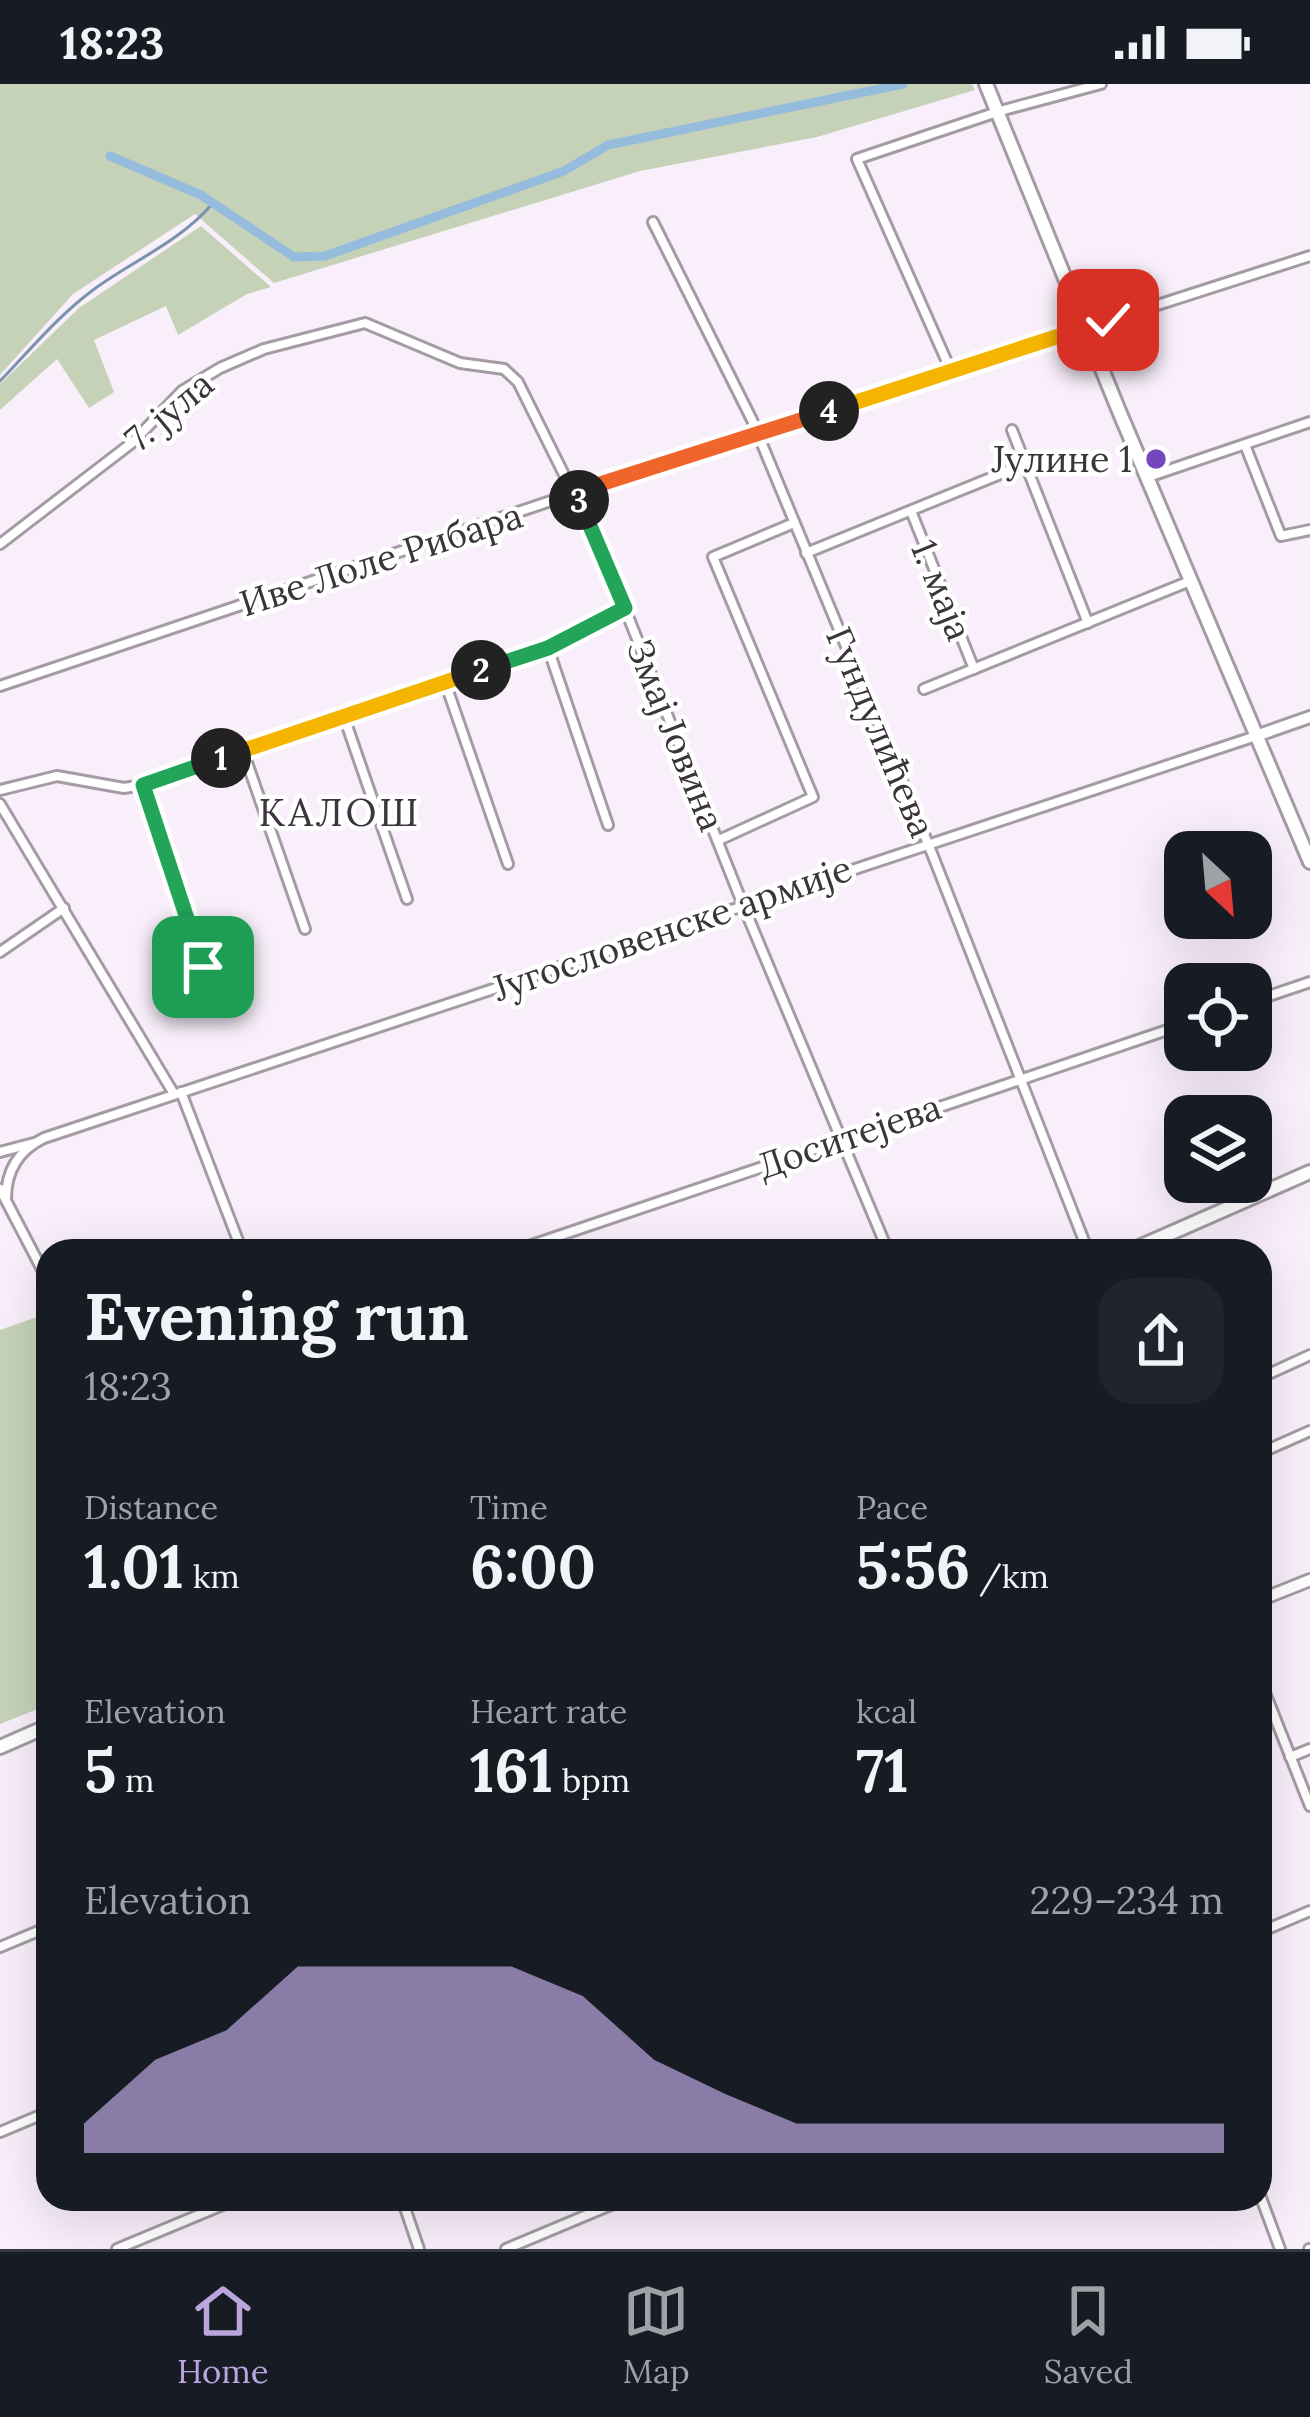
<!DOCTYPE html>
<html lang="en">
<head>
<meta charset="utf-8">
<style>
  :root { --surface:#171b24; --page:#20242c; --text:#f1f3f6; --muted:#9ea1a6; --line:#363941; --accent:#baa5dd }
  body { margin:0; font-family:Lora,serif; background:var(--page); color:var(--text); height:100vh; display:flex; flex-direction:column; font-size:45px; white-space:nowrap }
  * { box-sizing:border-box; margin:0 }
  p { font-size:39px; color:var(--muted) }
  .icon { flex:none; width:66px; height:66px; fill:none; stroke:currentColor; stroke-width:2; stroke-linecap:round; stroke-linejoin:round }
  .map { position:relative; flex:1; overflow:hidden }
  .panel { position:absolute; left:36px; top:1155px; width:1236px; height:972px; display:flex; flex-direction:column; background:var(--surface); border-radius:36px; box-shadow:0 12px 48px #0002 }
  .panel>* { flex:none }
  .needle { width:78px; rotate:154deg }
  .tools { position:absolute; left:1164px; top:747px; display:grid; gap:24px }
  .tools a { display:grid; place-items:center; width:108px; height:108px; border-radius:24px; background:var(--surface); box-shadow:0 12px 48px #0002; font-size:60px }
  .pin { position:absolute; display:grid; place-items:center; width:102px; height:102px; color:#fff; margin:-51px; border-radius:24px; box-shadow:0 6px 18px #0006 }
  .km { position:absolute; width:60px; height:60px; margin:-30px; border-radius:50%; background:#222; color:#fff; font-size:33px; line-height:60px; text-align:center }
  .round { display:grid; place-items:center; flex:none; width:126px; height:126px; border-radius:36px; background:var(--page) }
  .headline { display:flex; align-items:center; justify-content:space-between; height:204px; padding:0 48px }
  h1 { font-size:66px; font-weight:700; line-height:90px }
  .stats { display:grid; grid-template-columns:repeat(3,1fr); gap:18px; height:204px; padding:12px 48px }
  .stats div { display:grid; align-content:center }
  .stats b { font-size:60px; font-weight:700 }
  .stats small { font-size:33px; font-weight:400 }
  .stats p { font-size:33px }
  .chart { height:336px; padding:24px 48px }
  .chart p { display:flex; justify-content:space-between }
  .chart svg { width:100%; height:216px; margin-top:12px; fill:var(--accent); opacity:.7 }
  .status { display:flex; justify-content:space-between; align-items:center; height:84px; padding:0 60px; background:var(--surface); direction:ltr }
  .status svg { height:33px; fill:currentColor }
  .menu { display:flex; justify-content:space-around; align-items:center; height:168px; border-top:3px solid var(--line); background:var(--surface); font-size:33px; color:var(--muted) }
  .menu a { display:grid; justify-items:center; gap:6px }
  .menu .active { color:var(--accent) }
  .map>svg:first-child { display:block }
</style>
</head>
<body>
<div class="status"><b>18:23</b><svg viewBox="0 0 49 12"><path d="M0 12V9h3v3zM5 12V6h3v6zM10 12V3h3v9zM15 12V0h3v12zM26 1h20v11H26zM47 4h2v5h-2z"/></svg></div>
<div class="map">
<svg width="1310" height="2165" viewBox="0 0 1310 2165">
  <rect width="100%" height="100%" fill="#f9effb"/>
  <g fill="#c5d2b8">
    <path d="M 0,0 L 972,0 L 975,6 L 817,53 L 640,87 L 274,199 L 195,130 L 73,210 L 0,291 Z"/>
    <path d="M 201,142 L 271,203 L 247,210 L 178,251 L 166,222 L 94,256 L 114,308 L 89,324 L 57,275 L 0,326 L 0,300 L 79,224 Z"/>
    <path d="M 48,1229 L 48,1621 L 0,1640 L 0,1246 Z"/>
  </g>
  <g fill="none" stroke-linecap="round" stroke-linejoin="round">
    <path stroke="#7993ac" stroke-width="3" d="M 0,297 C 30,266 58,232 93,206 C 134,176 180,158 213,119"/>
    <path stroke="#95bbdd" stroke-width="9" d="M 110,72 L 201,111 L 294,173 L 325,172 L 564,87 L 608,61 L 903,0"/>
    <g stroke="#a49ba5" stroke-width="14">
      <g id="minor">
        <path d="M 653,138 L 752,336 L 931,767 L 1088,1167"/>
        <path d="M 951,287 L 857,75 L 1000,27 L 1101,0"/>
        <path d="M 1012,346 L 1088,539"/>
        <path d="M 1245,361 L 1281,452 L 1310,446"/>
        <path d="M 1148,393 L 1310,338"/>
        <path d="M 911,427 L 974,585"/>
        <path d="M 0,460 L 133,358 L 182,307 L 220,284 L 264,265 L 365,239 L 460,279 L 504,285 L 518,298 L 602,467 L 743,821 L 888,1167"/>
        <path d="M 806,469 L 1025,380"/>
        <path d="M 548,564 L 608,741"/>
        <path d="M 445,598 L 508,780"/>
        <path d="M 0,602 L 640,387 L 1310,172"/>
        <path d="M 924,605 L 1190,497"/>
        <path d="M 344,633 L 407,815"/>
        <path d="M 243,667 L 305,845"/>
        <path d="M 143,701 L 203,883"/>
        <path d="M 0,706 L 57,692 L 124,704 L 143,701 L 548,564 L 625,523"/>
        <path d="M 0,720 L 174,1010"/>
        <path d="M 719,756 L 813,713 L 713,473 L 794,439"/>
        <path d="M 0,868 L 64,824"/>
        <path d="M 1251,918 L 1310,898"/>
        <path d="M 181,1008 L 242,1167"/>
        <path d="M 0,1068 L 34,1059"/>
        <path d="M 0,1105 L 48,1197"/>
        <path d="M 6,1115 C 6,1086 19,1066 44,1054 L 1256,652"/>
        <path d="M 514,1167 L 1185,940"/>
        <path d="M 1260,1294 L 1310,1271"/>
        <path d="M 1260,1369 L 1310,1347"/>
        <path d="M 1260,1596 L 1310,1722"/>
        <path d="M 1290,1673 L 1310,1665"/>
        <path d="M 1260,1848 L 1310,1827"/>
        <path d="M 0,1863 L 48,1843"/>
        <path d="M 0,2048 L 48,2028"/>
        <path d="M 1260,2111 L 1280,2165"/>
        <path d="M 402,2115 L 419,2165"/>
        <path d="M 117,2165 L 237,2115"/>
        <path d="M 506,2165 L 625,2115"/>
        <path d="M 1309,2165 L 1310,2165"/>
      </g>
    </g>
    <g stroke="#a49ba5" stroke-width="16">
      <g id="tertiary">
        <path d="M 1256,652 L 1310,633"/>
        <path d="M 1260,1516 L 1310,1496"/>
      </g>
    </g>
    <g stroke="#a49ba5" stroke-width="18">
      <g id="secondary">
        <path d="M 986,0 L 1119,327 L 1310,778"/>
        <path d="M 1130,1167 L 1310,1088"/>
        <path d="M 0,1663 L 48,1642"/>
      </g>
    </g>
    <use href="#minor" stroke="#fff" stroke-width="8"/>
    <use href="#tertiary" stroke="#fff" stroke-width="10"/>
    <use href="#secondary" stroke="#fff" stroke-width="12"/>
  </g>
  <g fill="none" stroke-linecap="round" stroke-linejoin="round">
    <g stroke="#fff" stroke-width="24">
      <path id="split-1" d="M 203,883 L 143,701 L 221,674"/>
    </g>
    <g stroke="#fff" stroke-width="24">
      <path id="split-2" d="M 221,674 L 481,586"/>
    </g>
    <g stroke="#fff" stroke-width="24">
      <path id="split-3" d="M 481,586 L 548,564 L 625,524 L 579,416"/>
    </g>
    <g stroke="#fff" stroke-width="24">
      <path id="split-4" d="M 579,416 L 575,410 L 594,402 L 829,327"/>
    </g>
    <g stroke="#fff" stroke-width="24">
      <path id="split-5" d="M 829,327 L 1108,236"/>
    </g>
    <use href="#split-1" stroke="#22a559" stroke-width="15"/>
    <use href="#split-2" stroke="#f5b400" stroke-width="15"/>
    <use href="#split-3" stroke="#22a559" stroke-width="15"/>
    <use href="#split-4" stroke="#f0652b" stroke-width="15"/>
    <use href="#split-5" stroke="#f5b400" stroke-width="15"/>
  </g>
  <circle fill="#7646be" stroke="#fff" stroke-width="4.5" cx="1156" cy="375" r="12"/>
  <g text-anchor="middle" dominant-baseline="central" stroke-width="9" stroke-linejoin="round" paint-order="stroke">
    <g font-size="36" fill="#393539" stroke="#fff">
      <text transform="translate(169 327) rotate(-40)">7. јула</text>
      <text transform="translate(381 475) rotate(-18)">Иве Лоле Рибара</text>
      <text transform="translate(942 506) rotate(68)">1. маја</text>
      <text transform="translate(881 648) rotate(67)">Гундулићева</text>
      <text transform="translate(676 651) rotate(68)">Змај Јовина</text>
      <text transform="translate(672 844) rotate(-19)">Југословенске армије</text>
      <text transform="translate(849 1052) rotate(-19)">Доситејева</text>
    </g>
    <g font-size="36" fill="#393539" stroke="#fff" text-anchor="end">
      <text x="1132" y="375">Јулине 1</text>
    </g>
    <g font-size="39" letter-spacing="3" fill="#3c353e" stroke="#fff">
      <text x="340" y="728">КАЛОШ</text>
    </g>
  </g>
</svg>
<div class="tools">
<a><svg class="needle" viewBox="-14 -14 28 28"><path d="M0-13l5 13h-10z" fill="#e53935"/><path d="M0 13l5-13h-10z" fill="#9ea1a6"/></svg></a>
<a><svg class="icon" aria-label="locate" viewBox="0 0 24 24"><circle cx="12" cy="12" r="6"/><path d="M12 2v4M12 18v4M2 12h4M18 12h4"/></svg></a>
<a><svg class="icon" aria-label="layers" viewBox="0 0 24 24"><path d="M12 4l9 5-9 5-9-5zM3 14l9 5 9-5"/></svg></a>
</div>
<div class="pin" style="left:203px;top:883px;background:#1e9e55"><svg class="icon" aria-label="arrive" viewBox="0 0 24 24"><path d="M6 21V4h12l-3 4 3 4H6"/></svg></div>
<div class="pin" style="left:1108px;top:236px;background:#d93025"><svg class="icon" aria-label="check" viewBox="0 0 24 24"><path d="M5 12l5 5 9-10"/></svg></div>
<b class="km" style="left:221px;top:674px">1</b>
<b class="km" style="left:481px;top:586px">2</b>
<b class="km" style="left:579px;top:416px">3</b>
<b class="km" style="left:829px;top:327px">4</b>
<section class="panel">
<div class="headline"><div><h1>Evening run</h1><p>18:23</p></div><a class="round"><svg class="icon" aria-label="share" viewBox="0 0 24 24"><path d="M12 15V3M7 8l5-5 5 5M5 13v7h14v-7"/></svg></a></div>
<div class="stats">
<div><p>Distance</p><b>1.01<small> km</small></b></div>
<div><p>Time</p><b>6:00</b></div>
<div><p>Pace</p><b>5:56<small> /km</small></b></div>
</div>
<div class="stats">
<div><p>Elevation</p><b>5<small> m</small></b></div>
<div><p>Heart rate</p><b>161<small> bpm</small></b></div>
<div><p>kcal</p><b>71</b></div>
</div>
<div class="chart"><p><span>Elevation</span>229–234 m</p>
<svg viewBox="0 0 160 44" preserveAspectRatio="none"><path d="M0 44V38L10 25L20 19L30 6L40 6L50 6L60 6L70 12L80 25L90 32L100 38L110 38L120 38L130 38L140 38L150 38L160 38V44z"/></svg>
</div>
</section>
</div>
<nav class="menu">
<a class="active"><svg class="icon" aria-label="home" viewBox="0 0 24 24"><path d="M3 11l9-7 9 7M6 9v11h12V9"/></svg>Home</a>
<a><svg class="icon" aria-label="map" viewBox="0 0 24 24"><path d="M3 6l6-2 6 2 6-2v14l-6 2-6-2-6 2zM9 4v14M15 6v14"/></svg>Map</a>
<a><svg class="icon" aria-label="saved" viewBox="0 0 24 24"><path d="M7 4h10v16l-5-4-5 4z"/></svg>Saved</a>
</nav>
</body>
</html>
